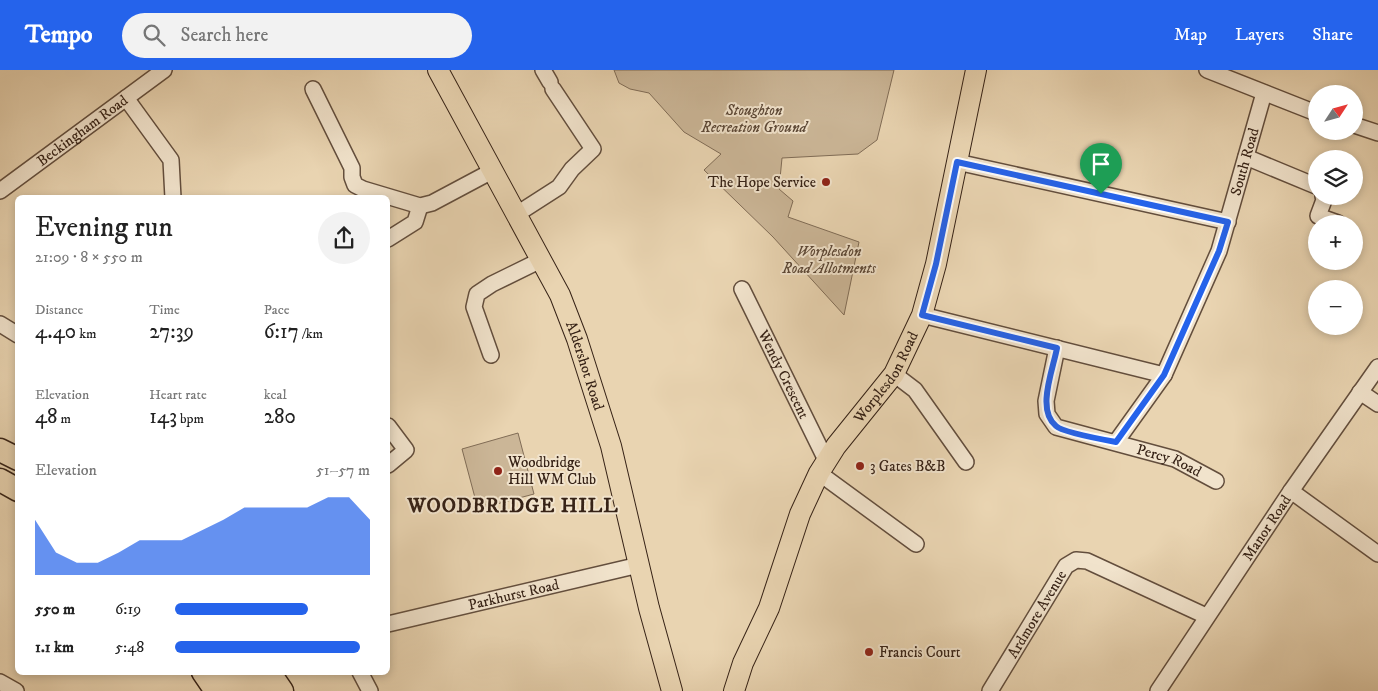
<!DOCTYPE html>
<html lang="en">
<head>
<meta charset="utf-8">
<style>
  :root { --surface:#fff; --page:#f2f2f2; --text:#222; --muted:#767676; --accent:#2563eb }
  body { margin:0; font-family:"IM FELL DW Pica",serif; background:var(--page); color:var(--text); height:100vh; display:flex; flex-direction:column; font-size:19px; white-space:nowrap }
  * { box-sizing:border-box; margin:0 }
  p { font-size:16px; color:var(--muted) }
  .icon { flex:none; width:28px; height:28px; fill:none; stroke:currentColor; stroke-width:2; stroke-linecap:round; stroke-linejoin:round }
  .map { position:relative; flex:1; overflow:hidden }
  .drawer { position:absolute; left:15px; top:125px; width:375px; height:480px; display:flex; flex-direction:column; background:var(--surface); border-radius:8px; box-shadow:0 2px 8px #0003 }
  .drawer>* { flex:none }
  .needle { width:32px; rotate:54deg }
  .buttons { position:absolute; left:1308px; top:15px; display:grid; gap:10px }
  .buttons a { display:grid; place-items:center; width:55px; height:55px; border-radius:50%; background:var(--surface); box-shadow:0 2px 8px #0003; font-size:25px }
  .pin { position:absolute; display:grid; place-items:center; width:42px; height:42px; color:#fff; margin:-51px -21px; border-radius:50% 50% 50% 0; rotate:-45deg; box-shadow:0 0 5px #0007 }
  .pin .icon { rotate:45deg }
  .round { display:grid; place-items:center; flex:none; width:52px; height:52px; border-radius:26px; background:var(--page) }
  .overview { display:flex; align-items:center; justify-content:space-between; height:85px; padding:0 20px }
  h1 { font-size:28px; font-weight:600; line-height:38px }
  .metrics { display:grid; grid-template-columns:repeat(3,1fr); gap:8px; height:85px; padding:5px 20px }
  .metrics div { display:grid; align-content:center }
  .metrics b { font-size:21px; font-weight:600 }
  .metrics small { font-size:14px; font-weight:400 }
  .metrics p { font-size:14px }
  .chart { height:140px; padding:10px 20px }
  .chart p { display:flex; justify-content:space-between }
  .chart svg { width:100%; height:90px; margin-top:5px; fill:var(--accent); opacity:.7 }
  ul { padding:0 20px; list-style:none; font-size:16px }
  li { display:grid; grid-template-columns:80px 60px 1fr; align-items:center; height:38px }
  li i { height:12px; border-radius:6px; background:var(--accent) }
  header { display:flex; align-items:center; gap:30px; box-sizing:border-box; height:70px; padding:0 25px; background:var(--accent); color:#fff }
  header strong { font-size:24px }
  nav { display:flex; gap:28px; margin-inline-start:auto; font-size:18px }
  .search { width:350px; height:45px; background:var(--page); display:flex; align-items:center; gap:12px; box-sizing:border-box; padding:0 18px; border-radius:28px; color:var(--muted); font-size:19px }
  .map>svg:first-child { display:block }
</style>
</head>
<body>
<header>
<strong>Tempo</strong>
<div class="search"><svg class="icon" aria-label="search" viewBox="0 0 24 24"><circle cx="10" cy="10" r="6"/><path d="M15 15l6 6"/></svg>Search here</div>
<nav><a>Map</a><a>Layers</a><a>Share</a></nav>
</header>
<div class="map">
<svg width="1378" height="621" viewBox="0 0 1378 621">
  <rect width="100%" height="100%" fill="#e9d4b1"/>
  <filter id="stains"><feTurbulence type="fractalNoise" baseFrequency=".004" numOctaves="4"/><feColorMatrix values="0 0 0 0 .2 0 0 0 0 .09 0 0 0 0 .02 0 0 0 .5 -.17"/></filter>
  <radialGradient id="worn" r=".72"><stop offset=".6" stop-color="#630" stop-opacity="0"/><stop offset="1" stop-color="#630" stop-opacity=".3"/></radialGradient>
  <g fill="#cbb697" stroke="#806c56">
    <path d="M 614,0 L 894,0 L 877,70 L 858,84 L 782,88 L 779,119 L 793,131 L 788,147 L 859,172 L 844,245 L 773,167 L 704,100 L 721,84 L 684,62 L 649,23 L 630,19 L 619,13 Z"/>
    <path d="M 518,363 L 534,424 L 478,439 L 462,379 Z"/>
  </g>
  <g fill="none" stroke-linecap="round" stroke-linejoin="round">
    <g stroke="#634e3d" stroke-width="18">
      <g id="minor">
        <path d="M 543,0 L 550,12"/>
        <path d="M 1207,0 L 1316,43"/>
        <path d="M 313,19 L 352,98 L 352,107 L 355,115 L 363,119 L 420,136 L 432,133 L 494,100"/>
        <path d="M 126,28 L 171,90 L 173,128"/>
        <path d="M 1354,55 L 1378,63"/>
        <path d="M 1246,87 L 1316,116"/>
        <path d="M 957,92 L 1228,152"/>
        <path id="s1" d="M 0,121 L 164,0"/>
        <path d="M 1323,126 L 1324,130 L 1318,146 L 1338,153"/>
        <path d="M 517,144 L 559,117 L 572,99 L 593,79 L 553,19"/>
        <path d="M 388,169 L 415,152 L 420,136"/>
        <path id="s2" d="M 742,219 L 826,390"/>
        <path d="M 922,245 L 1164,305"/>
        <path d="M 0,254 L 18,265"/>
        <path id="s3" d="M 1057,278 L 1046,331 L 1047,344 L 1056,357 L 1175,389 L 1216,411"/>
        <path d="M 491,285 L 474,237 L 477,224 L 492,214 L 541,190"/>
        <path d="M 894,304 L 915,320 L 966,392"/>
        <path d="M 1360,322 L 1378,334"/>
        <path d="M 388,356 L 406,380 L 388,395"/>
        <path id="s4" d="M 1116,372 L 1164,305 L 1219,181 L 1264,23"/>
        <path d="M 819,403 L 916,474"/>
        <path d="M 1291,421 L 1378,484"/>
        <path id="s5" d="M 388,554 L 639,495"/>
        <path d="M 360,602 L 370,621"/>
        <path d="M 0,612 L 16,621"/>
        <path id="s6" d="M 990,621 L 1066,496 L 1076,490 L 1087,491 L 1206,546"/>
        <path id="s7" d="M 1158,621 L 1291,421 L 1378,297"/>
      </g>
    </g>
    <g stroke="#362216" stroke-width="22">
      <g id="major">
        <path id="s8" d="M 438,0 L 560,225 L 577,269 L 611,376 L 649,538 L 672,621"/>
        <path id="s9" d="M 734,621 L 743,593 L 769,538 L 800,444 L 819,403 L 836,376 L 894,304 L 922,245 L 936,194 L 976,0"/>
      </g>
    </g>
    <g stroke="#362216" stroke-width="25">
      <g id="highway">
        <path d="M 0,380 L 18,389"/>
        <path d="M 0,410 L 18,420"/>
        <path d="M 203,602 L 216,621"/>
        <path d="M 228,602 L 240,621"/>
        <path d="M 247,602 L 260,621"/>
        <path d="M 269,602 L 282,621"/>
      </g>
    </g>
    <use href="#minor" stroke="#f1e3cc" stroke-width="15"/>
    <use href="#major" stroke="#e9d4b1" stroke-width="20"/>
    <use href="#highway" stroke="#e9d4b1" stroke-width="22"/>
  </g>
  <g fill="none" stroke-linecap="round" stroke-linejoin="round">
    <g stroke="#fff" stroke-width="10">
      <path id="route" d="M 957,92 L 1228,152 L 1219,181 L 1164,305 L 1116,372 C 1105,370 1062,362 1056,356 C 1036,340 1053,300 1057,278 L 922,245 L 936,194 Z"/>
    </g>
    <use href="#route" stroke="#2563eb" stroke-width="6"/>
  </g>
  <g fill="#8f2418" stroke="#f1e3cc" stroke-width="2">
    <circle cx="826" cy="112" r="5"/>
    <circle cx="860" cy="396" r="5"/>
    <circle cx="498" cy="401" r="5"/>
    <circle cx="869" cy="582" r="5"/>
  </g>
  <g text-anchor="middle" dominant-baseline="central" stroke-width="4" stroke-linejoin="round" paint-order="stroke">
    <g font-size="15" font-style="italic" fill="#5b4736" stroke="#f1e3cc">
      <text x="754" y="40">Stoughton<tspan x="754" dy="17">Recreation Ground</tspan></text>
      <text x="829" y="181">Worplesdon<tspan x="829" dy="17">Road Allotments</tspan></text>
    </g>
    <g font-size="15" fill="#362216" stroke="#f1e3cc">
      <text stroke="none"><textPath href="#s1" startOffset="102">Beckingham Road</textPath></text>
      <text stroke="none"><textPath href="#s4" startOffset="311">South Road</textPath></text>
      <text stroke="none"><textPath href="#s8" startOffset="331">Aldershot Road</textPath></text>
      <text stroke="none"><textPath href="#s2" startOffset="95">Wendy Crescent</textPath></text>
      <text stroke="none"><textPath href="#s9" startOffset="352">Worplesdon Road</textPath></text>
      <text stroke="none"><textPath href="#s3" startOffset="201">Percy Road</textPath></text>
      <text stroke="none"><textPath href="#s7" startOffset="196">Manor Road</textPath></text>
      <text stroke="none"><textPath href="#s5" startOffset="129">Parkhurst Road</textPath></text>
      <text stroke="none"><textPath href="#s6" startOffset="90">Ardmore Avenue</textPath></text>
    </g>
    <g font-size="15" fill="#362216" stroke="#f1e3cc" text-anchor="start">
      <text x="816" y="112" text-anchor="end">The Hope Service</text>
      <text x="508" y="392">Woodbridge<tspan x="508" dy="17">Hill WM Club</tspan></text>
      <text x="870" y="396">3 Gates B&amp;B</text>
      <text x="879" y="582">Francis Court</text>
    </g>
    <g font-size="20" font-weight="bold" letter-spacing="1" fill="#362216" stroke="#f1e3cc">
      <text x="513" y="436">WOODBRIDGE HILL</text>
    </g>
  </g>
  <rect width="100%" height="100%" filter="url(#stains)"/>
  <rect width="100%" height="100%" fill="url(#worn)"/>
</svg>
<div class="buttons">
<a><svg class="needle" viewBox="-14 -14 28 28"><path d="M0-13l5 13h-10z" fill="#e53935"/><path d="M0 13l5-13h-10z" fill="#767676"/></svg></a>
<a><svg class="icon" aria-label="layers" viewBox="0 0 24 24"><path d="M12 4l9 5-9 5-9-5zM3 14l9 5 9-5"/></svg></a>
<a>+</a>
<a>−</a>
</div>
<div class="pin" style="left:1101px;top:124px;background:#1e9e55"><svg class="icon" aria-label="arrive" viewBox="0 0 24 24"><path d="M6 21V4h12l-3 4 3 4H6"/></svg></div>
<section class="drawer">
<div class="overview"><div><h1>Evening run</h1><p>21:09 · 8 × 550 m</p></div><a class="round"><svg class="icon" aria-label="share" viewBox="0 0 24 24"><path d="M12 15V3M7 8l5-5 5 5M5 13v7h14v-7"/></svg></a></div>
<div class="metrics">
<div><p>Distance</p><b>4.40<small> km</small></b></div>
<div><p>Time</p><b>27:39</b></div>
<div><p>Pace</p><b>6:17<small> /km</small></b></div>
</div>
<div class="metrics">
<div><p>Elevation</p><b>48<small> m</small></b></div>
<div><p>Heart rate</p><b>143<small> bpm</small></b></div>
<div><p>kcal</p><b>280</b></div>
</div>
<div class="chart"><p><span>Elevation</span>51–57 m</p>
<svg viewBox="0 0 160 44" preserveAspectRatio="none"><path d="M0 44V17L10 33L20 38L30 38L40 33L50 27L60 27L70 27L80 22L90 17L100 11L110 11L120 11L130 11L140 6L150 6L160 17V44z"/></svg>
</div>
<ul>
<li><b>550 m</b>6:19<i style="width:68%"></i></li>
<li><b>1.1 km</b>5:48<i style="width:95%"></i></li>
</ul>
</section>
</div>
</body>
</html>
